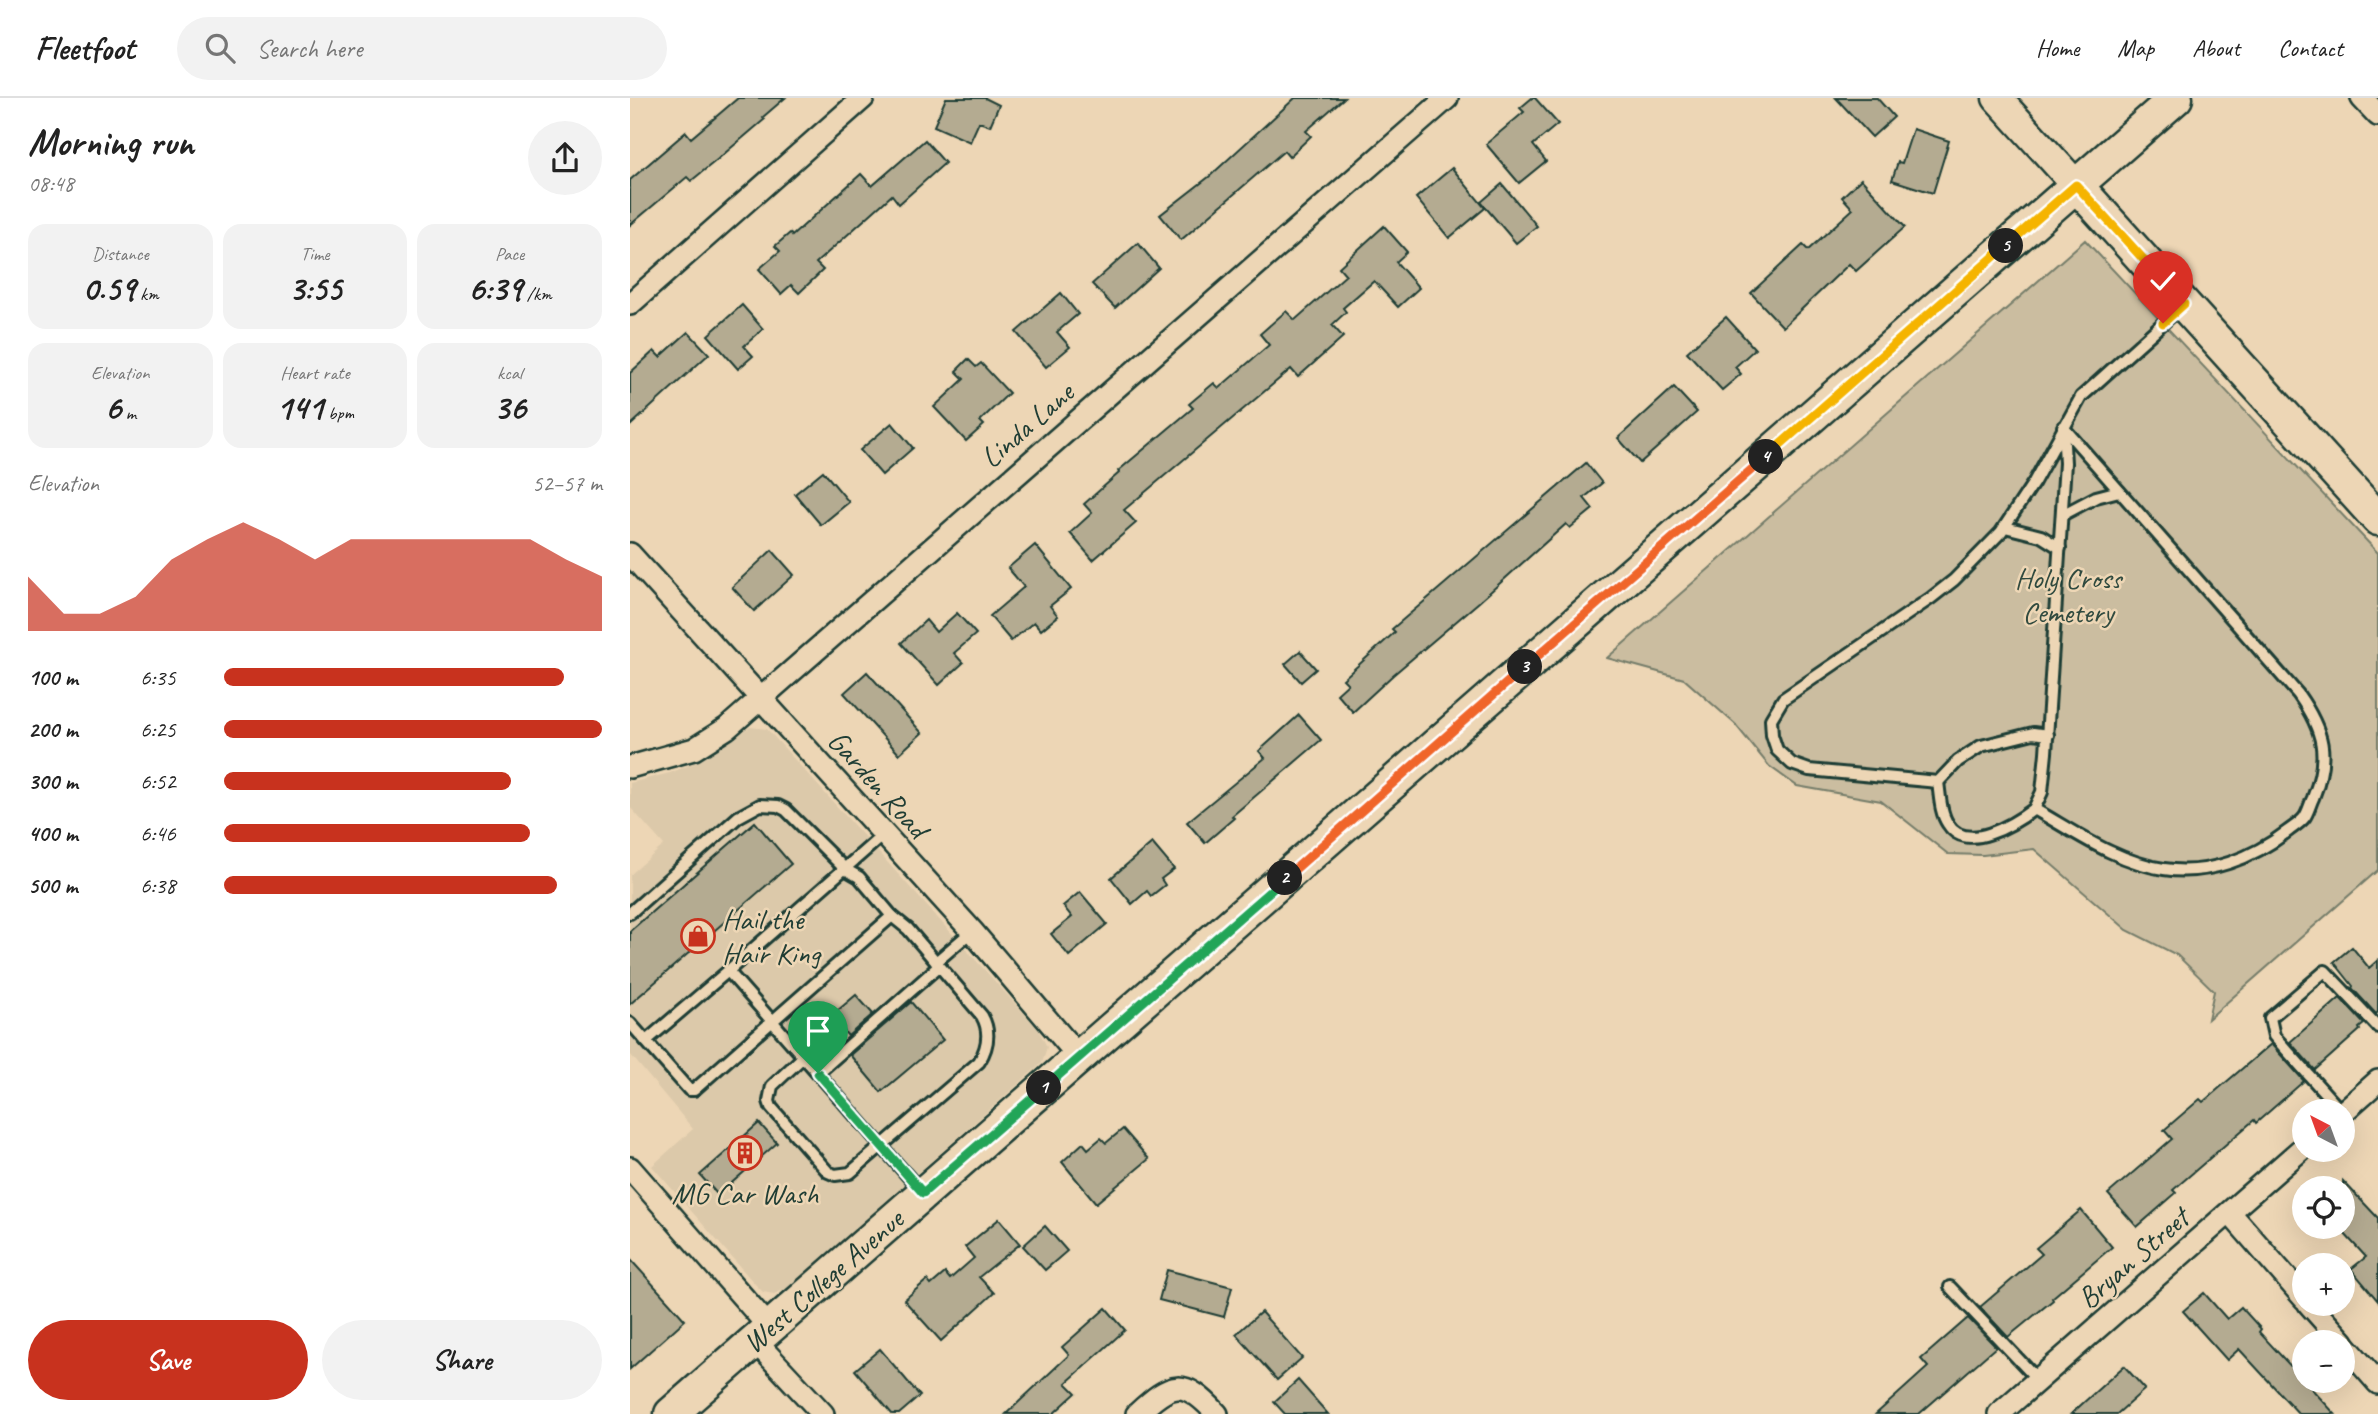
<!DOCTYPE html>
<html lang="en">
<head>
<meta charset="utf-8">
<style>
  :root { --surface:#fff; --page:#f2f2f2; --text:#222; --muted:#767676; --line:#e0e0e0; --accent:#c8321e }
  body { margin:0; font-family:Caveat,sans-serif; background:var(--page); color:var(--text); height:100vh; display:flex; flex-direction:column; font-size:26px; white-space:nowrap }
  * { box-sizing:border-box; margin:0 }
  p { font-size:23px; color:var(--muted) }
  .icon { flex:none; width:38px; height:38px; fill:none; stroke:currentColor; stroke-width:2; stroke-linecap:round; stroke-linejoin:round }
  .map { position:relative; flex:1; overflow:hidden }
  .sheet { display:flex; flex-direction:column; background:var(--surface); width:630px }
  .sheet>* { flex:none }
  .needle { width:46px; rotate:319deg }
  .tools { position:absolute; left:1662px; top:1001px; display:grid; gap:14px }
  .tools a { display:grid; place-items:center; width:63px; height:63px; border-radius:50%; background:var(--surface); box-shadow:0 7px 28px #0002; font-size:35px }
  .pin { position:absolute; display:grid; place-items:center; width:60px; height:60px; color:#fff; margin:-72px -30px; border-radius:50% 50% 50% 0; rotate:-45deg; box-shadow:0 0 7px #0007 }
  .pin .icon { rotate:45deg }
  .km { position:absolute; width:35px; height:35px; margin:-18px; border-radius:50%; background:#222; color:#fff; font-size:19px; line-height:35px; text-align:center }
  .round { display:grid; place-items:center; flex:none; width:74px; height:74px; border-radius:37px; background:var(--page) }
  .summary { display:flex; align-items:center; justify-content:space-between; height:119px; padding:0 28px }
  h1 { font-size:38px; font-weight:800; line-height:52px }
  .stats { display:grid; grid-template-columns:repeat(3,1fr); gap:10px; height:119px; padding:7px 28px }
  .stats div { display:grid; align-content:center; border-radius:18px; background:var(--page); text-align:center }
  .stats b { font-size:35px; font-weight:800 }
  .stats small { font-size:19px; font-weight:400 }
  .stats p { font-size:19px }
  .chart { height:196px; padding:14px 28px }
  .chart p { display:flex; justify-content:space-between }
  .chart svg { width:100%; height:126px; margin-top:7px; fill:var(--accent); opacity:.7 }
  .cta { display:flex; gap:14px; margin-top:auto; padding:14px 28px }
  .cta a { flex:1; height:80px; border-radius:42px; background:var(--accent); color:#fff; font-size:28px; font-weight:800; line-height:80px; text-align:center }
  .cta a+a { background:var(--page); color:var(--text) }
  ul { padding:0 28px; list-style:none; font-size:23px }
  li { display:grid; grid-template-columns:112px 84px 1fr; align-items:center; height:52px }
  li i { height:18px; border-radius:9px; background:var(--accent) }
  header { display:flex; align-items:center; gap:42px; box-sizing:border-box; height:98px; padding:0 35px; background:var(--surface); border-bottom:2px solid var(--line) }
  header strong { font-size:33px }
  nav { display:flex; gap:38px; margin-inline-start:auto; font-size:24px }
  .search { width:490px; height:63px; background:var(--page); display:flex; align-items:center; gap:18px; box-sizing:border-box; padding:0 24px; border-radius:38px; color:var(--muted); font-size:26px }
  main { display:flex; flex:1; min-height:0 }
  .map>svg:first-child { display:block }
</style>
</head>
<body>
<header>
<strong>Fleetfoot</strong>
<div class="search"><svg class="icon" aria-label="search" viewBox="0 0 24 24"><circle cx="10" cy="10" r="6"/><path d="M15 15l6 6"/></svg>Search here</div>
<nav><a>Home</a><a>Map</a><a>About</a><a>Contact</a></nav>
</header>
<main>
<section class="sheet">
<div class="summary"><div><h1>Morning run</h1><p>08:48</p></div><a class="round"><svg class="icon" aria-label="share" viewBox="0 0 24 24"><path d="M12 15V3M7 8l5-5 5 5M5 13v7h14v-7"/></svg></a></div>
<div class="stats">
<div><p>Distance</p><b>0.59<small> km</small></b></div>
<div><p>Time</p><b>3:55</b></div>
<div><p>Pace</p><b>6:39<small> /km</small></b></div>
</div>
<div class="stats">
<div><p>Elevation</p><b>6<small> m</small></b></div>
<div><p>Heart rate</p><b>141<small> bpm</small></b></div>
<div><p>kcal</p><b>36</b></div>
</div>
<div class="chart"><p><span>Elevation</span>52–57 m</p>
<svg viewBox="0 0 160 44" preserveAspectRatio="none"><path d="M0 44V25L10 38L20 38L30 32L40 19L50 12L60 6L70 12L80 19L90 12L100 12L110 12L120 12L130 12L140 12L150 19L160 25V44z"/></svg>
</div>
<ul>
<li><b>100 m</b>6:35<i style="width:90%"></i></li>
<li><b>200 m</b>6:25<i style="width:100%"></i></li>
<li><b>300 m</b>6:52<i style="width:76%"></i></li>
<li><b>400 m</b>6:46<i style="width:81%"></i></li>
<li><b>500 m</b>6:38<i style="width:88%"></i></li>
</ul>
<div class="cta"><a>Save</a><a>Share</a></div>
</section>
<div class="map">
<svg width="1748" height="1316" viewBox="0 0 1748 1316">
  <rect width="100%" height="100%" fill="#edd6b5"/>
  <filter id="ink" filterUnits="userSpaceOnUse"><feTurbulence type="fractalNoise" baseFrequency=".0143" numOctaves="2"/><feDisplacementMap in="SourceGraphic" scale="14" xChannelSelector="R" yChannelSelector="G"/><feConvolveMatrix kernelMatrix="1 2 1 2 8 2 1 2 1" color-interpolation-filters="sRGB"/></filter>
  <g filter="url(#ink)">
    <path fill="#dcc9aa" d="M 120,629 L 137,631 L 408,931 L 417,949 L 412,965 L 158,1190 L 144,1196 L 133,1194 L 125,1186 L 22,1068 L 63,1031 L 0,956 L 0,777 L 34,747 L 0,709 L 0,685 L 40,675 L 69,663 Z"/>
    <path fill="#cbbda0" stroke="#757d6a" stroke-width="2" d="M 1455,142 L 1748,455 L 1748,772 L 1578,921 L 1584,893 L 1547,857 L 1497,832 L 1404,751 L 1353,757 L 1318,756 L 1251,703 L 1167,688 L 1139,668 L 1105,626 L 1054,581 L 977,560 Z"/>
    <g fill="#b4ab91" stroke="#1f3d34" stroke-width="2">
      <path d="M 108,0 L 155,0 L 133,19 L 135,21 L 88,61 L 61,83 L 57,79 L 0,127 L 0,82 L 56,34 L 61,40 Z"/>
      <path d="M 316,0 L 355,0 L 369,7 L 360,28 L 349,24 L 340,44 L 304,28 Z"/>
      <path d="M 665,0 L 714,0 L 676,33 L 681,38 L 659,59 L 654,53 L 551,142 L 530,117 L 580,78 Z"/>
      <path d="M 902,0 L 905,0 L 928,26 L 903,47 L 916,63 L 889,85 L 856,46 L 894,14 L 890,10 Z"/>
      <path d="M 1206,0 L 1247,0 L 1264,19 L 1242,39 Z"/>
      <path d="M 1283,31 L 1319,43 L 1303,95 L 1262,82 L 1268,64 L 1272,65 Z"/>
      <path d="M 295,42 L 315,65 L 269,106 L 262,97 L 186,165 L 193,172 L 169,195 L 161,187 L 151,196 L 129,171 L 150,153 L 145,148 L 160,135 L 162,138 L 231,76 L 242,88 Z"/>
      <path d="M 822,70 L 855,110 L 819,140 L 786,100 Z"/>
      <path d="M 1231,81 L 1275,129 L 1226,173 L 1219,166 L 1153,229 L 1121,195 L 1173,147 L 1178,152 L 1223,111 L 1212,99 Z"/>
      <path d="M 872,86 L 907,128 L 886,145 L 851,104 Z"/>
      <path d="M 754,128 L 777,154 L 766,164 L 789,190 L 768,209 L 744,183 L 713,210 L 716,214 L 702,227 L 713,239 L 668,279 L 661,271 L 494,412 L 506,425 L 463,462 L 440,435 L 462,415 L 454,406 L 489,375 L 488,373 L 563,310 L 559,306 L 584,285 L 589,290 L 639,247 L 630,236 L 656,213 L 665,222 L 716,177 L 709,169 Z"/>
      <path d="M 508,145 L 529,170 L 485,210 L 462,186 Z"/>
      <path d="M 431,195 L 448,216 L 427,234 L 440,249 L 416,269 L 386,234 Z"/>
      <path d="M 112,207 L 133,231 L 114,248 L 123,258 L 108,271 L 78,237 Z"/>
      <path d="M 1096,219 L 1125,251 L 1105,269 L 1111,276 L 1092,292 L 1057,254 Z"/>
      <path d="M 58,234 L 79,256 L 0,328 L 0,275 L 24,253 L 30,259 Z"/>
      <path d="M 338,261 L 346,269 L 351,265 L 379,295 L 350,323 L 354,327 L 336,343 L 304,309 L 334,281 L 326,273 Z"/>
      <path d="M 1044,289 L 1067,314 L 1010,365 L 988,340 Z"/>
      <path d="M 262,325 L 283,350 L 252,377 L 230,352 Z"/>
      <path d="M 956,365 L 972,385 L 954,400 L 963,411 L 940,430 L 936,426 L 849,504 L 763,577 L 723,614 L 707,596 L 718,586 L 713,581 L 765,534 L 762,531 Z"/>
      <path d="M 193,373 L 219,404 L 191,427 L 165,396 Z"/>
      <path d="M 405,447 L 441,491 L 420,508 L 428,518 L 411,532 L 404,524 L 381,543 L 360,518 L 394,489 L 378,470 Z"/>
      <path d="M 142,452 L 164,477 L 124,513 L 102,489 Z"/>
      <path d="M 327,515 L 346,536 L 324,555 L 333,565 L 309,587 L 271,545 L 296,522 L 306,534 Z"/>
      <path d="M 670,553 L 686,571 L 671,584 L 655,566 Z"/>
      <path d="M 237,574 L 292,635 L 269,656 L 214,595 Z"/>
      <path d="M 669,617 L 691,642 L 602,718 L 604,720 L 575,745 L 557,724 L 635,660 L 629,653 Z"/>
      <path d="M 125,724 L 161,766 L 0,906 L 0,833 Z"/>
      <path d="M 522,745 L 544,771 L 531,781 L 535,787 L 521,798 L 517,793 L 502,806 L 481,780 Z"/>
      <path d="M 450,794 L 477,826 L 439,858 L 421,836 L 442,819 L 433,808 Z"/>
      <path d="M 1722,849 L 1739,870 L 1748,862 L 1748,914 L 1746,916 L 1722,890 L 1723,888 L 1704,864 Z"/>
      <path d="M 226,897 L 243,916 L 218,938 L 201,918 Z"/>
      <path d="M 1710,900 L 1734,926 L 1729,930 L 1730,932 L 1685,972 L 1660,944 Z"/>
      <path d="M 281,904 L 313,942 L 251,994 L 220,957 Z"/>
      <path d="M 1641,946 L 1674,983 L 1626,1025 L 1624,1022 L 1543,1092 L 1546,1095 L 1507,1129 L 1478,1096 L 1542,1041 L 1534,1032 L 1570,1001 L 1573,1004 Z"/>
      <path d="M 129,1025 L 147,1045 L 88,1097 L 70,1077 Z"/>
      <path d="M 493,1031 L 519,1061 L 466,1105 L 432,1064 L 453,1045 L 458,1051 L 471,1040 L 476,1045 Z"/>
      <path d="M 1713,1083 L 1748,1120 L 1748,1203 L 1721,1171 L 1736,1159 L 1713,1134 Z"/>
      <path d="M 1451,1112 L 1482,1149 L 1422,1200 L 1423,1202 L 1378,1239 L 1350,1209 L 1412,1156 L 1406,1150 Z"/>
      <path d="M 369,1121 L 390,1146 L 349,1179 L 364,1195 L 311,1243 L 274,1202 L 297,1182 L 301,1187 L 315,1175 L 320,1181 L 344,1160 L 335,1149 Z"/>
      <path d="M 415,1128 L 437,1153 L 415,1172 L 393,1148 Z"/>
      <path d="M 0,1161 L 55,1222 L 0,1271 Z"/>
      <path d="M 537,1172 L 602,1189 L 594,1219 L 529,1202 Z"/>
      <path d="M 1574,1195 L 1597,1221 L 1611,1209 L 1631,1231 L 1629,1234 L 1705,1316 L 1669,1316 L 1609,1251 L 1597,1262 L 1553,1213 Z"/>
      <path d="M 476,1210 L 495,1232 L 436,1285 L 446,1295 L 423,1316 L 376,1316 L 439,1257 L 432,1249 Z"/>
      <path d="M 631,1214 L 672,1260 L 647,1282 L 606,1236 Z"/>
      <path d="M 1338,1220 L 1366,1249 L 1289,1316 L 1246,1316 L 1298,1269 L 1291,1261 Z"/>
      <path d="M 250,1251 L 290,1298 L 269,1316 L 262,1316 L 225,1272 Z"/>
      <path d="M 1494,1268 L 1515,1291 L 1487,1316 L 1441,1316 Z"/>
      <path d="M 668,1282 L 698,1316 L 655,1316 L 644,1304 Z"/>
    </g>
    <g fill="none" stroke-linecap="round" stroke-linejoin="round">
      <g stroke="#1f3d34" stroke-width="16">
        <g id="service">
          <path d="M 1433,329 L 1668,596 C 1694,633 1700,658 1683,700 C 1680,706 1678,715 1674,720 C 1670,725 1663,729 1658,733 C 1623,760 1578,778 1534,771 C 1486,764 1445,734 1404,711 C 1384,726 1336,756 1318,726 C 1310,715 1310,697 1308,684 L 1179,672 L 1162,666 L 1147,652 L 1142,637 L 1141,621 L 1153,601 L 1301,500 L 1324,482 L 1371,434 L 1404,384 L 1451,299 L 1552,208"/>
          <path d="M 1432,417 L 1466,399 L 1489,393"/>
          <path d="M 1375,429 L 1411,438 L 1430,450"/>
          <path d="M 1308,684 L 1328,663 L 1351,648 L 1403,635 L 1418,637"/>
          <path d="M 1404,711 L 1412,694 L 1416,655 L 1435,365 L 1433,329"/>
          <path d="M 254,736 L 98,873 L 291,1093"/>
          <path d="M 0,815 L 108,719 L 130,707 L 148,708 L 156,712 L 215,771 L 229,779 L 262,818 L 64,992 L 59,992 L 0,925"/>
          <path d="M 306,864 L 342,833"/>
          <path d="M 16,943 L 98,873"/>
          <path d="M 174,958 L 142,988 L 139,1003 L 141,1009 L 198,1074 L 205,1077 L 220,1075 L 349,964 C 358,949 361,934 352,918 L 278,831 L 262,818"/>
          <path d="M 188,975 L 309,868"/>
          <path d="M 1711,1013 L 1644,938 L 1640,920 L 1695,873 L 1748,929"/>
          <path d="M 1320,1189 L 1408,1282"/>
        </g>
      </g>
      <g stroke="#1f3d34" stroke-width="26">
        <g id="minor">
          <path d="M 1732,0 L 1748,17"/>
          <path d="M 0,206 L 233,0"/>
          <path d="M 0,456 L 342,833 L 449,959"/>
          <path d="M 0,669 L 64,651 L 97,630 L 817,0"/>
          <path d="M 1713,1014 L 1748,983"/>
          <path d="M 0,1070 L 140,1230"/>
          <path d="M 1600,1115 L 1675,1201"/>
          <path d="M 1679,1206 L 1713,1244"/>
          <path d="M 125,1243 L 193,1316"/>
          <path d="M 1713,1245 L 1748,1285"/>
          <path d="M 507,1316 C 542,1284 553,1279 587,1316"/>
          <path d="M 1369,1316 L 1675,1048"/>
        </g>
      </g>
      <g stroke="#1f3d34" stroke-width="33">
        <path id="tertiary" d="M 1367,0 L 1446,87"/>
      </g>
      <g stroke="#1f3d34" stroke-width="37">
        <g id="secondary">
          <path d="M 1446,87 L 1748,421"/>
          <path d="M 41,1316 L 1546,0"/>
        </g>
      </g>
      <use href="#service" stroke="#edd6b5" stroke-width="10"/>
      <use href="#minor" stroke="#edd6b5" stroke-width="21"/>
      <use href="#tertiary" stroke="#edd6b5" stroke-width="28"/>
      <use href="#secondary" stroke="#edd6b5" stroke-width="32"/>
    </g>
  </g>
  <g fill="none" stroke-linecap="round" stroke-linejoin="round" filter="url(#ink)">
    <g stroke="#fff" stroke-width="14">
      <path id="split-1" d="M 188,975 L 293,1095 L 414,990"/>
    </g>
    <g stroke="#fff" stroke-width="14">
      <path id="split-2" d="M 414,990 L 655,780"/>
    </g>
    <g stroke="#fff" stroke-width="14">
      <path id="split-3" d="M 655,780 L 895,569"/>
    </g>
    <g stroke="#fff" stroke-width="14">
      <path id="split-4" d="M 895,569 L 1136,359"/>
    </g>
    <g stroke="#fff" stroke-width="14">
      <path id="split-5" d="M 1136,359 L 1376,148"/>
    </g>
    <g stroke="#fff" stroke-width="14">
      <path id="split-6" d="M 1376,148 L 1446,87 L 1554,206 L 1533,225"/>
    </g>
    <use href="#split-1" stroke="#22a559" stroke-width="9"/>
    <use href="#split-2" stroke="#22a559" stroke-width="9"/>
    <use href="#split-3" stroke="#f0652b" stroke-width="9"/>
    <use href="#split-4" stroke="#f0652b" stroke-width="9"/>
    <use href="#split-5" stroke="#f5b400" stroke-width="9"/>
    <use href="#split-6" stroke="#f5b400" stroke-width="9"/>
  </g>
  <defs>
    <g id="shop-ring" transform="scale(1.75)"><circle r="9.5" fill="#edd6b5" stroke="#c8321e" stroke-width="1.5"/><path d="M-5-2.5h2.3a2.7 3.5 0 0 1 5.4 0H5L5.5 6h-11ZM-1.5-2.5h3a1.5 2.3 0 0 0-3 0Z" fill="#c8321e"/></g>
    <g id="building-ring" transform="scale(1.75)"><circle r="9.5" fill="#edd6b5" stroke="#c8321e" stroke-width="1.5"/><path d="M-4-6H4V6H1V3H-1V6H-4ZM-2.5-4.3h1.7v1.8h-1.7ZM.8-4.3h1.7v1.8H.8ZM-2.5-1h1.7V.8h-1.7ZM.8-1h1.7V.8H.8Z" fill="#c8321e"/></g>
  </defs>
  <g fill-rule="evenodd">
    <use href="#shop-ring" x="68" y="838"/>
    <use href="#building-ring" x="115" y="1055"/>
  </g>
  <g text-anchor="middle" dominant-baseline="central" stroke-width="5" stroke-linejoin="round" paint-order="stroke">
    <g font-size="30" fill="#1f3d34" stroke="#edd6b5">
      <text transform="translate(397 327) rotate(-41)">Linda Lane</text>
      <text transform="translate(248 686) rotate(48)">Garden Road</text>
      <text transform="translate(1503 1160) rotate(-41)">Bryan Street</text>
      <text transform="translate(193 1183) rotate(-41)">West College Avenue</text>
    </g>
    <g font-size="30" fill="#304a3f" stroke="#edd6b5">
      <text x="1438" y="480">Holy Cross<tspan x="1438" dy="34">Cemetery</tspan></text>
    </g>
    <g font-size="30" fill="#1f3d34" stroke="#edd6b5" text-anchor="start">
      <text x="92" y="821">Hail the<tspan x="92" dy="34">Hair King</tspan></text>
      <text x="115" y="1095" text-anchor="middle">MG Car Wash</text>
    </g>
  </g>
</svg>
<div class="tools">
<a><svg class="needle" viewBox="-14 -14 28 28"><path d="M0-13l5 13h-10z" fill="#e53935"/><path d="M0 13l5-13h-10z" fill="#767676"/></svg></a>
<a><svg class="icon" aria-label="locate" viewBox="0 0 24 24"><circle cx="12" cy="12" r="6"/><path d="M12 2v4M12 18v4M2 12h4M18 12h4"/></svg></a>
<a>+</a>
<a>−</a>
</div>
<div class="pin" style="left:188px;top:975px;background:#1e9e55"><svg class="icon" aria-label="arrive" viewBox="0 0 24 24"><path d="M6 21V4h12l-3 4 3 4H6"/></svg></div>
<div class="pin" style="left:1533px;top:225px;background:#d93025"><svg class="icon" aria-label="check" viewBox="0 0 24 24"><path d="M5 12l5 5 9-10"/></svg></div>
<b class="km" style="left:414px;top:990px">1</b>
<b class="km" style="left:655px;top:780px">2</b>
<b class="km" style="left:895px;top:569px">3</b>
<b class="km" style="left:1136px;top:359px">4</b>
<b class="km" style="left:1376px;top:148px">5</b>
</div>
</main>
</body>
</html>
